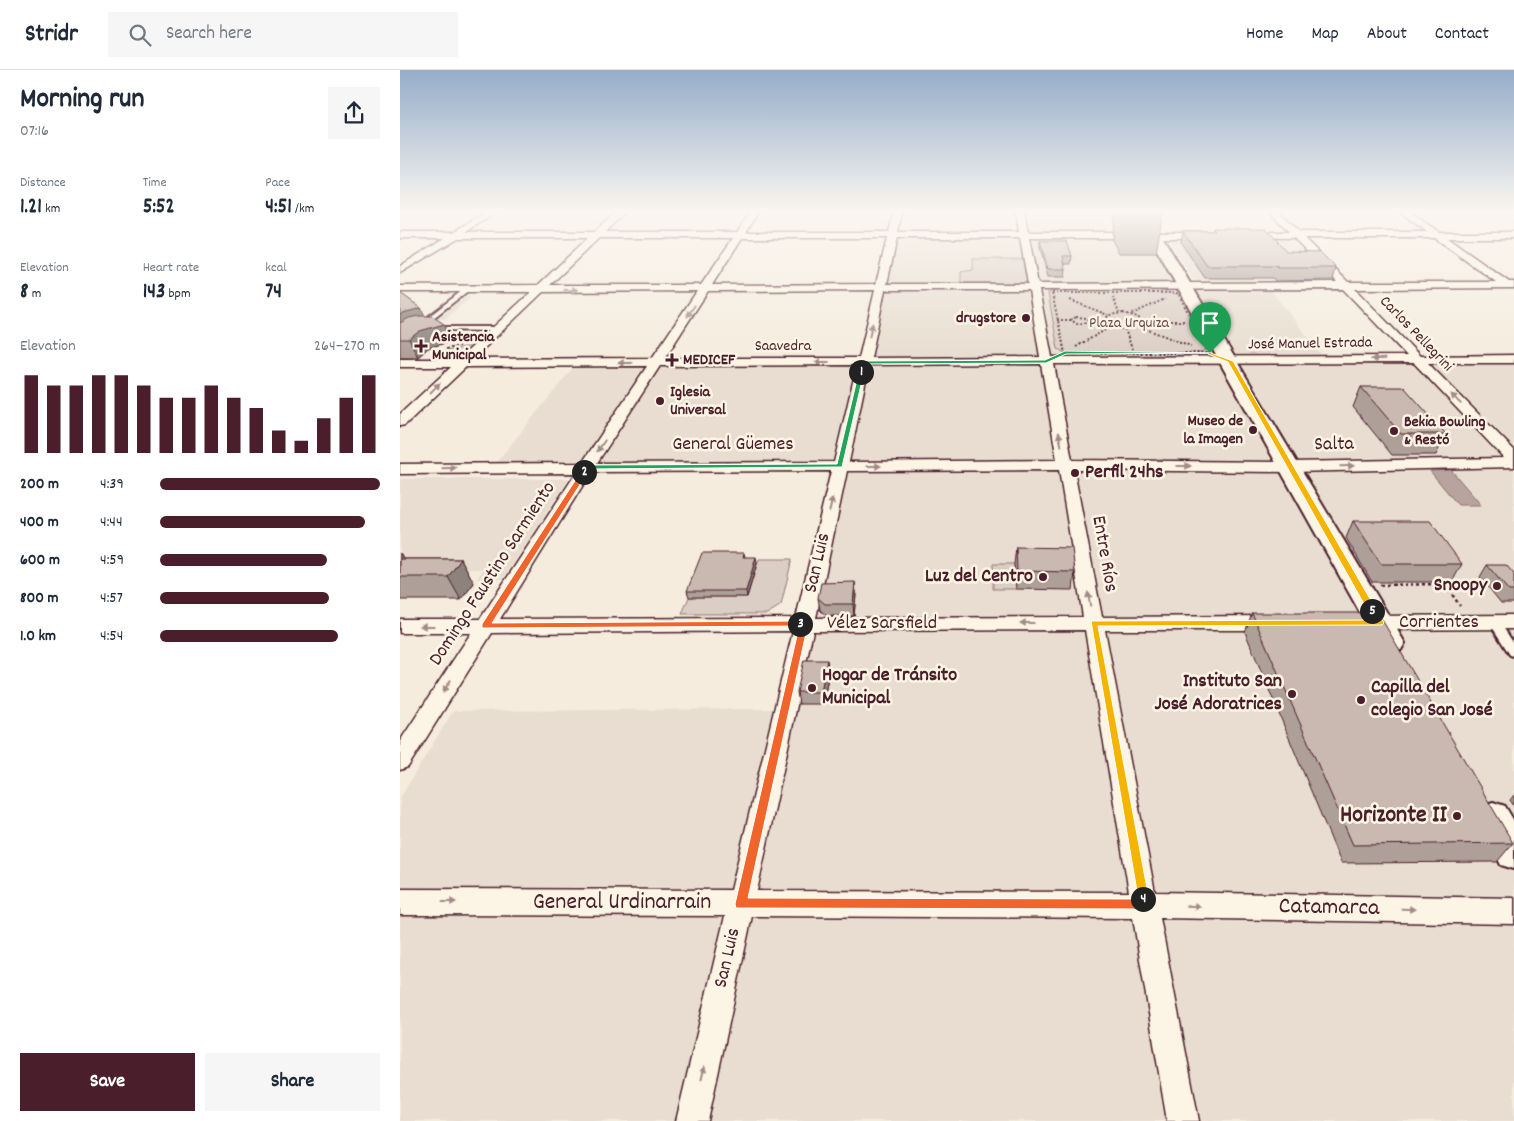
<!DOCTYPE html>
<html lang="en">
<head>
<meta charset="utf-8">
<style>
  :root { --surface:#fff; --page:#f6f6f7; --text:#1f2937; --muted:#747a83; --line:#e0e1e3; --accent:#4a1f2b }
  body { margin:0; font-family:Dekko,sans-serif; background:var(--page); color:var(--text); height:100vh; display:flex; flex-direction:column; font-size:19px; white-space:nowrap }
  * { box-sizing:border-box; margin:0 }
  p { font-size:16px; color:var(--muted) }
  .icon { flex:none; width:28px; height:28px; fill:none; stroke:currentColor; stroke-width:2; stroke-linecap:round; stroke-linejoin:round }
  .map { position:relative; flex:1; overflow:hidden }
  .side { display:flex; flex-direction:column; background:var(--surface); width:400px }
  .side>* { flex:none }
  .pin { position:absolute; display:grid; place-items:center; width:42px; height:42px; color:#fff; margin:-51px -21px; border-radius:50% 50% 50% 0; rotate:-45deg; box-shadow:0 0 5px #0007 }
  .pin .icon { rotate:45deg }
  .km { position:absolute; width:25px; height:25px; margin:-12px; border-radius:50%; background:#222; color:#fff; font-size:14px; line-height:25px; text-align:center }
  .round { display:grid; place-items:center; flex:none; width:52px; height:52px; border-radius:0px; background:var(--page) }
  .headline { display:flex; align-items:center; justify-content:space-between; height:85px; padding:0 20px }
  h1 { font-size:28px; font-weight:700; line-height:38px }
  .metrics { display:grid; grid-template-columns:repeat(3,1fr); gap:8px; height:85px; padding:5px 20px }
  .metrics div { display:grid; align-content:center }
  .metrics b { font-size:21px; font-weight:700 }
  .metrics small { font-size:14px; font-weight:400 }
  .metrics p { font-size:14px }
  .chart { height:140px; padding:10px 20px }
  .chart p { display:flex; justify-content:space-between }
  .chart svg { width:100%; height:90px; margin-top:5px; stroke:var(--accent); stroke-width:6 }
  .primary-button { display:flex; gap:10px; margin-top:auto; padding:10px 20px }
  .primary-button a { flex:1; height:58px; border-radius:0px; background:var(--accent); color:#fff; font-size:20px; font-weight:700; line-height:58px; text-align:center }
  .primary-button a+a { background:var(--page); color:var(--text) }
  ul { padding:0 20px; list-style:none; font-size:16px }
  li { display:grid; grid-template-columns:80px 60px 1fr; align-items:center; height:38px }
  li i { height:12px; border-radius:6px; background:var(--accent) }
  header { display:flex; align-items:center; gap:30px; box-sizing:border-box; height:70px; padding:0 25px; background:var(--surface); border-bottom:1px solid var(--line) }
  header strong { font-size:24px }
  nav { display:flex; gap:28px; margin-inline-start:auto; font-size:18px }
  .search { width:350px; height:45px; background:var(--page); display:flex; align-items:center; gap:12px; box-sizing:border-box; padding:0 18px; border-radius:0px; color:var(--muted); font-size:19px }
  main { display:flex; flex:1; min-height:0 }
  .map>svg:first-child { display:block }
</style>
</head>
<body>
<header>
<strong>Stridr</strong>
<div class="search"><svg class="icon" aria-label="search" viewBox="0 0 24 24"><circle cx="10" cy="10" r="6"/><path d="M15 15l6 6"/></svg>Search here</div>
<nav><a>Home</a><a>Map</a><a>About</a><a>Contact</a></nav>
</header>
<main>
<section class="side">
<div class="headline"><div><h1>Morning run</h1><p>07:16</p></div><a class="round"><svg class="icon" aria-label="share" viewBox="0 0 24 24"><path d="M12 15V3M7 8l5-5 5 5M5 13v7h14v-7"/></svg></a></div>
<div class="metrics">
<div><p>Distance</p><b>1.21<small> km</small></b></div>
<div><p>Time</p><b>5:52</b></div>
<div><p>Pace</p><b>4:51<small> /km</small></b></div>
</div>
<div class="metrics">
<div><p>Elevation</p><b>8<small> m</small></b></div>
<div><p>Heart rate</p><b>143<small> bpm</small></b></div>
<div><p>kcal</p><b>74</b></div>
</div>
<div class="chart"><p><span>Elevation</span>264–270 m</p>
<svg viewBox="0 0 160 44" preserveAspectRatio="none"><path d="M5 44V6M15 44V11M25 44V11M35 44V6M45 44V6M55 44V11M65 44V17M75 44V17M85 44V11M95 44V17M105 44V22M115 44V33M125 44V38M135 44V27M145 44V17M155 44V6"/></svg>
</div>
<ul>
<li><b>200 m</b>4:39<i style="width:100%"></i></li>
<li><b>400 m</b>4:44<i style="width:93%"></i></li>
<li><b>600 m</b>4:59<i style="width:76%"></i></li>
<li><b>800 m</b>4:57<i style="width:77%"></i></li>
<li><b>1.0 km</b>4:54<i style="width:81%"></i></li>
</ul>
<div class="primary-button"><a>Save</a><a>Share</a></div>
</section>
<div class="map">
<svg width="1114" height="1051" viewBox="0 0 1114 1051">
  <rect width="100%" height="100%" fill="#f5ecde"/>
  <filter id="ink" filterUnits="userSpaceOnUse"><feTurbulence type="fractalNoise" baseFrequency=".02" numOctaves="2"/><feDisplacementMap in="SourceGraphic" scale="10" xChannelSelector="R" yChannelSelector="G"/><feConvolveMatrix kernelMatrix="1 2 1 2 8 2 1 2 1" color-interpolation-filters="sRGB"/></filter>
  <g filter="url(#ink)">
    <g fill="#e8ddd0">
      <path d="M 629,141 L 698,141 L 708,162 L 634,163 Z"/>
      <path d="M 494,167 L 750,168 L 777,220 L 869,218 L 921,284 L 1114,284 L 1114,1051 L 0,1051 L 0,728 L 53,641 L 376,639 L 430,392 L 97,392 L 179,290 L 473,289 Z"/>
      <path d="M 767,167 L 894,168 L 935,210 L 800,211 L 793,209 Z"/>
      <path d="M 54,227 L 71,227 L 45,249 L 21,249 L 46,230 Z"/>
      <path d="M 0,409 L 169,409 L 103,509 L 77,509 L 83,499 L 67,499 L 57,513 L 0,503 Z"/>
    </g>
    <g fill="#dbcec4" stroke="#927678">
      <path d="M 573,189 L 626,189 L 629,210 L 624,213 L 561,213 L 561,202 L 573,200 Z"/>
      <path d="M 662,219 L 756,220 L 782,225 L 810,277 L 794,286 L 683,287 L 667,284 L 658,279 L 648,223 Z"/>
      <path d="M 63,277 L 74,277 L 58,291 L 27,290 L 33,285 Z"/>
      <path d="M 359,489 L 392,489 L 381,535 L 367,544 L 282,544 L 289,527 L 347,527 Z"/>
      <path d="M 593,494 L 614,494 L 616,519 L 593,519 Z"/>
    </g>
    <path fill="#b8a39e" stroke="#8c6e70" d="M 1052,400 L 1052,401 L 1081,435 L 1058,435 L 1030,401 Z"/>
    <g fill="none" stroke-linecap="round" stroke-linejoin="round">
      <g stroke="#4a1f2b" stroke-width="4">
        <g id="lane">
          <path d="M 67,217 L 70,219 L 69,220 L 32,249 L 28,249 L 28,247 Z"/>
          <path d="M 34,257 L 96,257 L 99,259 L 96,261 L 32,260 L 31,259 Z"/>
          <path d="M 1094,548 L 1098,549 L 1114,574 L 1114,586 L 1110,585 L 1089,552 Z"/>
        </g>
      </g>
      <g stroke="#4a1f2b" stroke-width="3">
        <g id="street">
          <path d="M 88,141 L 98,141 L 66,162 L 194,162 L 217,141 L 226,141 L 205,162 L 337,162 L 351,141 L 359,141 L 346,162 L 489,162 L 494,141 L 502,141 L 498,162 L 619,162 L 616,141 L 624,141 L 628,162 L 808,162 L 813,165 L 808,168 L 629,168 L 638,214 L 937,212 L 894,168 L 845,167 L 845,163 L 848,162 L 889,162 L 869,141 L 878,141 L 899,162 L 1027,162 L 999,141 L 1008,141 L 1039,162 L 1114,162 L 1114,168 L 1047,168 L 1109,212 L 1114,212 L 1114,218 L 955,219 L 1020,286 L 1114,285 L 1114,293 L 1028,293 L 1114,380 L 1114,397 L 891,402 L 674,400 L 702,547 L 874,546 L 881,548 L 884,553 L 881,558 L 874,560 L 705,560 L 755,822 L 1114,828 L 1114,854 L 760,848 L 799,1051 L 767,1051 L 733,848 L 352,846 L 308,1051 L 276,1051 L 325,846 L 0,845 L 0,819 L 331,820 L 393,561 L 92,563 L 8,697 L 0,700 L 0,671 L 71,563 L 0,563 L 0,549 L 80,549 L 176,403 L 0,404 L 0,394 L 182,393 L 247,296 L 66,297 L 5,355 L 0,356 L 0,344 L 51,297 L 0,297 L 0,289 L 59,289 L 131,222 L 0,222 L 0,216 L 138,215 L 188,168 L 58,168 L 0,203 L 0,196 L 45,168 L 0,168 L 0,162 L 54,162 ZM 199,168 L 333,168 L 301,215 L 150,215 ZM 342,168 L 487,168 L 476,214 L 312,215 ZM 497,168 L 620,168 L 628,214 L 487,214 ZM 904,168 L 1034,168 L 1096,212 L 948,212 ZM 943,219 L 1007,286 L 652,287 L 639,220 ZM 475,220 L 459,288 L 265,288 L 308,221 ZM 485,220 L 629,220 L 640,287 L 471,288 ZM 297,221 L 252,288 L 73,289 L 143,222 ZM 1014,293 L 1104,388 L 891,392 L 672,390 L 654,294 ZM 641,294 L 657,390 L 449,392 L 469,295 ZM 457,295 L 434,392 L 197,393 L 260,296 ZM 659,400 L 683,547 L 416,548 L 447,401 ZM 431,401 L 396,548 L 100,549 L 191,402 ZM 685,560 L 729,822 L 357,821 L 413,561 Z"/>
          <path d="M 1114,545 L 1114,559 L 969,560 L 962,558 L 959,553 L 962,548 L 969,546 Z"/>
        </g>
      </g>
      <g stroke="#4a1f2b" stroke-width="4">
        <g id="secondary">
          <path d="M 735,141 L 747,141 L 1005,573 L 1001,580 L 991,583 L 981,580 Z"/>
          <path d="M 1093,732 L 1105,736 L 1114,751 L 1114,799 L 1101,795 L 1076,747 L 1081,736 Z"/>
        </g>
      </g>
      <g stroke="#4a1f2b" stroke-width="2" stroke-dasharray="2 2" stroke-linecap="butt">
        <path d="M 652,223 L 778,223 L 809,283 L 665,283 Z"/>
        <path d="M 713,227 L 719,243"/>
        <path d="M 670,230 L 708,245"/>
        <path d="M 723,243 L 738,247 L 742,253 C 730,262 715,260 704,251 L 709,245 Z"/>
        <path d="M 732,244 L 765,229"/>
        <path d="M 676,247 L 687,248 L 690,252 L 677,254 L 671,250 Z"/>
        <path d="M 657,250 L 671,250"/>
        <path d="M 690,250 L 704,251"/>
        <path d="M 742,251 L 786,251"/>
        <path d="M 738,256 L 791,276"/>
        <path d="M 725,259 L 732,279"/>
        <path d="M 676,277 L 712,256"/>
        <path d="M 46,279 L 59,276"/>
      </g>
      <path stroke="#4a1f2b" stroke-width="2.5" stroke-dasharray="3 3" stroke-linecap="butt" d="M 980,515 L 1045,514 L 1060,536"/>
      <use href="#lane" fill="#fcf5e5" fill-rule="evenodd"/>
      <use href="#street" fill="#fcf5e5" fill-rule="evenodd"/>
      <use href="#secondary" fill="#fcf5e5" fill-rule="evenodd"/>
    </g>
    <g fill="#ae9f98" stroke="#4a1f2b">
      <path d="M 715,141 L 763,141 L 756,183 L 719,183 L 712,170 Z"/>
      <path d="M 813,158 L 936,198 L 933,210 L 875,211 L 873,208 L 805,208 L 781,173 L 783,161 L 812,161 Z"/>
      <path d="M 640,171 L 672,186 L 671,194 L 664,194 L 666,199 L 665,207 L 648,207 L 640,178 Z"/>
      <path d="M 0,223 L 21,238 L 25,246 L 52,271 L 28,278 L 18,287 L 0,287 Z"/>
      <path d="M 961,317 L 1046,364 L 1036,385 L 992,385 L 953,337 Z"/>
      <path d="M 953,451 L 1062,494 L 1052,512 L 972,512 L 946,468 Z"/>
      <path d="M 616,477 L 675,502 L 673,520 L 616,519 L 614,494 Z"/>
      <path d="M 0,483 L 4,489 L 61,489 L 74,513 L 61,530 L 0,530 Z"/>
      <path d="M 344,483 L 345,487 L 357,493 L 347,527 L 289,527 L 287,521 Z"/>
      <path d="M 1087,495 L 1114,504 L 1114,533 L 1101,533 L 1080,507 Z"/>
      <path d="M 456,524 L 454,546 L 427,546 L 420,540 L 418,528 Z"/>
      <path d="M 852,543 L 1113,773 L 1097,792 L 941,793 L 845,562 Z"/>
      <path d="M 429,602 L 423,634 L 399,634 L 397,622 Z"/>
      <path d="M 1114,725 L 1114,736 L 1110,730 Z"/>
    </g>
    <g fill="#8d827c" stroke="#4a1f2b">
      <path d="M 21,238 L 29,255 L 0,268 L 0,245 L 3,243 Z"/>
      <path d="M 44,254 L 52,271 L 28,278 L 18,287 L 9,269 L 20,261 Z"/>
      <path d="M 0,483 L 13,503 L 0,504 Z"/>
      <path d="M 356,487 L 357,493 L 347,527 L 346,521 Z"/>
      <path d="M 61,489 L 74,513 L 61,530 L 48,507 Z"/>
      <path d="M 455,512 L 456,524 L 454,546 L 453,534 Z"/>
      <path d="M 427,590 L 429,602 L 423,634 L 421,622 Z"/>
    </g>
    <g fill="#cab9b1" stroke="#4a1f2b">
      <path d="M 813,158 L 866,158 L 886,181 L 920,182 L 936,198 L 878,198 L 876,196 L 807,196 L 783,161 L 815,161 Z"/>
      <path d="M 640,171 L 667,171 L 672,186 L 663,186 L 666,199 L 648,199 Z"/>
      <path d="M 0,223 L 21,238 L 3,243 L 0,245 Z"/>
      <path d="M 19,246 L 32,246 L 44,254 L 20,261 L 9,269 L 0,269 L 0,253 L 9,248 Z"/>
      <path d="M 961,317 L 1004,317 L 1046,364 L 1001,364 Z"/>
      <path d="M 953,451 L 1030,451 L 1062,494 L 981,494 Z"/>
      <path d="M 616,477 L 672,478 L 675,502 L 617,501 Z"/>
      <path d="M 302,483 L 344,483 L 343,487 L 356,487 L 346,521 L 287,521 Z"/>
      <path d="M 0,489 L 61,489 L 48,507 L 0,507 Z"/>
      <path d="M 1087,495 L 1106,495 L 1114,504 L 1114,521 L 1109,521 Z"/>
      <path d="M 455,512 L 453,534 L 425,534 L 418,528 L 421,513 Z"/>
      <path d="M 852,543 L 978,543 L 1113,773 L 953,775 Z"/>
      <path d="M 404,590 L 427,590 L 421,622 L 397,622 Z"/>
    </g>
    <defs><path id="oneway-solid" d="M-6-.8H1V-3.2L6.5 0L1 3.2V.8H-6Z" transform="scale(1.25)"/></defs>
    <g fill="#a38a88">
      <use href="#oneway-solid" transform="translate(171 220)"/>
      <use href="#oneway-solid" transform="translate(291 241) rotate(123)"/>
      <use href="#oneway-solid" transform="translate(471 260) rotate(-76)"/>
      <use href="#oneway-solid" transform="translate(978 289) rotate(179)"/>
      <use href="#oneway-solid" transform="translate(422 292) rotate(180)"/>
      <use href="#oneway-solid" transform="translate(225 293) rotate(180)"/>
      <use href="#oneway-solid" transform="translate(35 318) rotate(-44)"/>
      <use href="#oneway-solid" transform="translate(1056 329) rotate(-134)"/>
      <use href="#oneway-solid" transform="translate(660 369) rotate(-101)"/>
      <use href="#oneway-solid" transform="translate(201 376) rotate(124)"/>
      <use href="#oneway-solid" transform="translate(474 396)"/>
      <use href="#oneway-solid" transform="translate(784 396)"/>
      <use href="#oneway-solid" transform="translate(947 396) rotate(-1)"/>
      <use href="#oneway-solid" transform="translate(49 398) rotate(-1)"/>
      <use href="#oneway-solid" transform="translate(431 435) rotate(-77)"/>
      <use href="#oneway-solid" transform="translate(689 529) rotate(-100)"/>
      <use href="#oneway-solid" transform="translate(627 553) rotate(180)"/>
      <use href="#oneway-solid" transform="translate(27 556) rotate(180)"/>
      <use href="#oneway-solid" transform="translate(47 616) rotate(122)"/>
      <use href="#oneway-solid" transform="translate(49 832)"/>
      <use href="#oneway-solid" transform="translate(793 836) rotate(1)"/>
      <use href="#oneway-solid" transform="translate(1008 839) rotate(1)"/>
      <use href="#oneway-solid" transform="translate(303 1003) rotate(-77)"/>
    </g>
  </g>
  <linearGradient id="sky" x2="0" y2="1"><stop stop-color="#95adca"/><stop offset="0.49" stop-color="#faf6f0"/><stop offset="1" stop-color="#faf6f0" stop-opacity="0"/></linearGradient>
  <rect width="1114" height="288" fill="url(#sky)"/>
  <path fill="#22a559" stroke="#fff" d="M 665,281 L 812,283 L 666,284 L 646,293 L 465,294 L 463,304 L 458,302 L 460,292 L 463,291 L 645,290 Z"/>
  <path fill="#22a559" stroke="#fff" d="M 459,301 L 464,302 L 442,397 L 189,399 L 187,403 L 181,402 L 187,395 L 437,394 Z"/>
  <path fill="#f0652b" stroke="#fff" d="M 182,400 L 188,402 L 92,553 L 400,551 L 403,552 L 403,556 L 82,558 L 82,554 Z"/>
  <path fill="#f0652b" stroke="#fff" d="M 404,551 L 408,554 L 348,828 L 737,829 L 739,825 L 743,824 L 749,829 L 748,839 L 336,838 L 335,834 L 399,557 L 396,554 Z"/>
  <path fill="#f5b400" stroke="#fff" d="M 969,539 L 975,539 L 984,553 L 982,555 L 698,556 L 749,829 L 743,835 L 739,833 L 691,551 L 973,550 L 968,541 Z"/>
  <path fill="#f5b400" stroke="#fff" d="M 808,282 L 833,291 L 977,541 L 975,543 L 968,541 L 828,292 L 808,284 Z"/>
  <g fill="#4a1f2b" stroke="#fcf5e5" stroke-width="2">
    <circle cx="626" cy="248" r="5"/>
    <path d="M18.5 268.5h5v5h5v5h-5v5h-5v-5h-5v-5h5z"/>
    <path d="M269.5 282.5h5v5h5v5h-5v5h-5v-5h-5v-5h5z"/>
    <circle cx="260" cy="331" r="5"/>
    <circle cx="853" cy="360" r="5"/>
    <circle cx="994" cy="361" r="5"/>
    <circle cx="675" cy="403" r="5"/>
    <circle cx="643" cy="507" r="5"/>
    <circle cx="1097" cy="516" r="5"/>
    <circle cx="412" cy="618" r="5"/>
    <circle cx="892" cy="624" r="5"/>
    <circle cx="961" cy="630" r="5"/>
    <circle cx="1057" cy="746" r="5"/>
  </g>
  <g text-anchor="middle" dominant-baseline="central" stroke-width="5" stroke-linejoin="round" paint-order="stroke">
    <g font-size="16" font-weight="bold" fill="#4a1f2b" stroke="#fcf5e5" text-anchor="start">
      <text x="616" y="248" text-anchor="end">drugstore</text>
      <text x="32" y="267">Asistencia<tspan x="32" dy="18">Municipal</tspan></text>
      <text x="283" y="290">MEDICEF</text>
      <text x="270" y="322">Iglesia<tspan x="270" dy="18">Universal</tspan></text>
      <text x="843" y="351" text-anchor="end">Museo de<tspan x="843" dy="18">la Imagen</tspan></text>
      <text x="1004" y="352">Bekia Bowling<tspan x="1004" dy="18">&amp; Restó</tspan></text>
    </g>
    <g font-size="16" fill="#6e4b51" stroke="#fcf5e5">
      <text x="729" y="253">Plaza Urquiza</text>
    </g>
    <g font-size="16" fill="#4a1f2b" stroke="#fcf5e5">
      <text transform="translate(1016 264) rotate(46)">Carlos Pellegrini</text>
      <text transform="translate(910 274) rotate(-1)">José Manuel Estrada</text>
      <text x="383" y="276">Saavedra</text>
    </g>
    <g font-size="20" fill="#4a1f2b" stroke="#fcf5e5">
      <text x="333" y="375">General Güemes</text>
      <text transform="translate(934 375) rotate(-1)">Salta</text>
      <text transform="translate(704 484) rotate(80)">Entre Ríos</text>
      <text transform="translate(418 493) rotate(-77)">San Luis</text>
      <text transform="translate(93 504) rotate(-57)">Domingo Faustino Sarmiento</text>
      <text x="1039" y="553">Corrientes</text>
      <text x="482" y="554">Vélez Sarsfield</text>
      <text transform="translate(328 888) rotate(-77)">San Luis</text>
    </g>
    <g font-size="20" font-weight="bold" fill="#4a1f2b" stroke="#fcf5e5" text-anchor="start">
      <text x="685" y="403">Perfil 24hs</text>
      <text x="633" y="507" text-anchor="end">Luz del Centro</text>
      <text x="1087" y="516" text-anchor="end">Snoopy</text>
      <text x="422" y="606">Hogar de Tránsito<tspan x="422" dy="23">Municipal</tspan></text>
      <text x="882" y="612" text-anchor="end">Instituto San<tspan x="882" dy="23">José Adoratrices</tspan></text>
      <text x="971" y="618">Capilla del<tspan x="971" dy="23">colegio San José</tspan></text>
    </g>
    <g font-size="24" font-weight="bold" fill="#4a1f2b" stroke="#fcf5e5" text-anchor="end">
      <text x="1047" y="746">Horizonte II</text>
    </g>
    <g font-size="24" fill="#4a1f2b" stroke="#fcf5e5">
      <text x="222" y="833">General Urdinarrain</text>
      <text transform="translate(929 838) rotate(1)">Catamarca</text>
    </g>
  </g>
</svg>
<div class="pin" style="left:810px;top:283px;background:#1e9e55"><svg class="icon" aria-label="arrive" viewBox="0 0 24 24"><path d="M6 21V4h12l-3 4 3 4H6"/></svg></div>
<b class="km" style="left:461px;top:302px">1</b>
<b class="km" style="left:184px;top:402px">2</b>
<b class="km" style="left:400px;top:554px">3</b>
<b class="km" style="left:743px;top:829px">4</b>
<b class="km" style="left:972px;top:541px">5</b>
</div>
</main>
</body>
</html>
